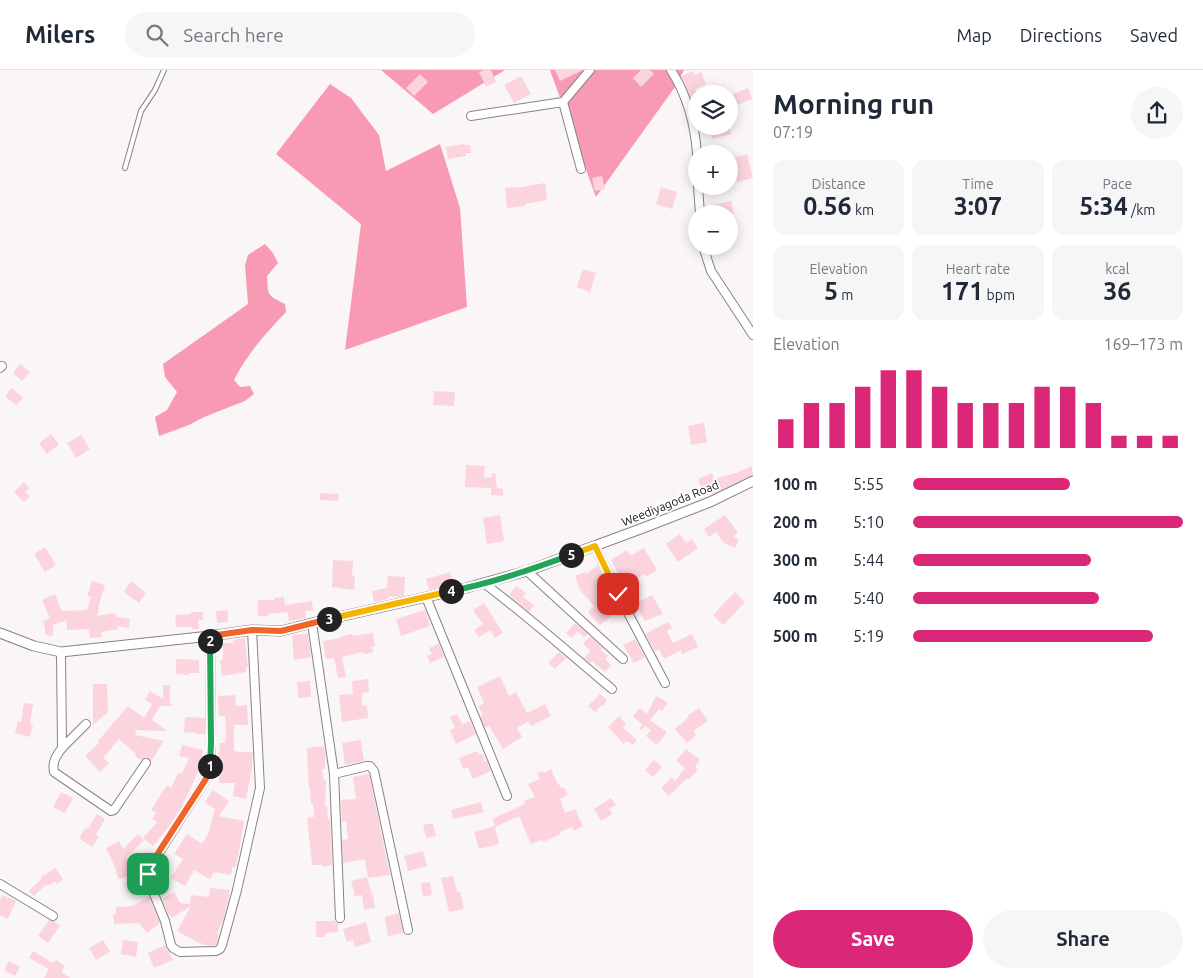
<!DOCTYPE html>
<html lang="en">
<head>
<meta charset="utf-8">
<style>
  :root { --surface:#fff; --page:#f6f6f7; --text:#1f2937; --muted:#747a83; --line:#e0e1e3; --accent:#db2777 }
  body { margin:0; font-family:Ubuntu,sans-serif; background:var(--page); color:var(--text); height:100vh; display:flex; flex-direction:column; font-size:19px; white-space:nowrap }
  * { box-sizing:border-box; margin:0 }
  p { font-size:16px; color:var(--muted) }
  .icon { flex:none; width:28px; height:28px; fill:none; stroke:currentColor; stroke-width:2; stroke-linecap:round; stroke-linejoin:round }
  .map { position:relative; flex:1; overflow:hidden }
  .drawer { display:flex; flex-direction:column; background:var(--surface); width:450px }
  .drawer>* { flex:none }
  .fabs { position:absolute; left:688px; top:15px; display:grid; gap:10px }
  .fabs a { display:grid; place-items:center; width:50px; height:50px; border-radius:50%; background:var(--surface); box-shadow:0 2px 12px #0003; font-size:25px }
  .pin { position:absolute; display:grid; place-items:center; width:42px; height:42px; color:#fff; margin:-21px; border-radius:10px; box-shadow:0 2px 8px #0006 }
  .km { position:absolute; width:25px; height:25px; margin:-12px; border-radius:50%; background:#222; color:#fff; font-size:14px; line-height:25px; text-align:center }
  .round { display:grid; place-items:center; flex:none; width:52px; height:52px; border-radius:26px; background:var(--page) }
  .head { display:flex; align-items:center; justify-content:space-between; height:85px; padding:0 20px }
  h1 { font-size:28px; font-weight:600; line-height:38px }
  .stats { display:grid; grid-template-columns:repeat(3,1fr); gap:8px; height:85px; padding:5px 20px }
  .stats div { display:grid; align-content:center; border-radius:12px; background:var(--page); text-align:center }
  .stats b { font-size:25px; font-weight:600 }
  .stats small { font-size:14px; font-weight:400 }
  .stats p { font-size:14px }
  .chart { height:140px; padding:10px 20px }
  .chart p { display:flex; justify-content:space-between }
  .chart svg { width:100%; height:90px; margin-top:5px; stroke:var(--accent); stroke-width:6 }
  .button { display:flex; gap:10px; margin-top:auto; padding:10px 20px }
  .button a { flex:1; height:58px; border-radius:30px; background:var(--accent); color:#fff; font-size:20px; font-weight:600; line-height:58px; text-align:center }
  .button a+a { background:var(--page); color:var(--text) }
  ul { padding:0 20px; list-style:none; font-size:16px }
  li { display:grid; grid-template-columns:80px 60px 1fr; align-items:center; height:38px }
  li i { height:12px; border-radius:6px; background:var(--accent) }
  header { display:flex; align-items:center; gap:30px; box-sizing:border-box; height:70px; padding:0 25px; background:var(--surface); border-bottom:1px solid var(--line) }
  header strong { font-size:24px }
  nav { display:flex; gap:28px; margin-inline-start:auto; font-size:18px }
  .search { width:350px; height:45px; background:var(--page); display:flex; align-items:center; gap:12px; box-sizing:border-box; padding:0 18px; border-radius:28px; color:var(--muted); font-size:19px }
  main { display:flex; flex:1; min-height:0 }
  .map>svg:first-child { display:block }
</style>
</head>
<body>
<header>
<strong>Milers</strong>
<div class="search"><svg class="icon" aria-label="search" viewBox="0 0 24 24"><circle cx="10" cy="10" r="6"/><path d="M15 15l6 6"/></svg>Search here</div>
<nav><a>Map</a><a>Directions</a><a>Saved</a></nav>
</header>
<main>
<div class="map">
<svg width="753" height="908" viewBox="0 0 753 908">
  <rect width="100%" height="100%" fill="#faf5f6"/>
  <g fill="#f99ab5">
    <path d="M 381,0 L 505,0 L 433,44 Z"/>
    <path d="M 550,0 L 684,0 L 675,17 L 596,127 Z"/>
    <path d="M 330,14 L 351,28 L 379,65 L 386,101 L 440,74 L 460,138 L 467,237 L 345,280 L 361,154 L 276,84 Z"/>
    <path d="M 265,174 L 273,183 L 278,193 L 267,206 C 268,226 267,225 285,234 L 286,242 C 265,264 248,283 234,310 L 240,317 L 250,316 L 254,324 L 245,331 L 204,347 L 189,355 L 159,366 L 155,347 L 167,340 L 177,322 L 165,307 L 163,294 L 248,234 L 245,195 L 248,185 Z"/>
  </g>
  <g fill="#fcd4de">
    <path d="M 484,0 L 491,0 L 496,12 L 486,17 L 479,2 Z"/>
    <path d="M 555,0 L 583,0 L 560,11 Z"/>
    <path d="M 641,0 L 650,0 L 654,4 L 641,17 L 633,8 Z"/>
    <path d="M 693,1 L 695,5 L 701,2 L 706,14 L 695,19 L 697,24 L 696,26 L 691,28 L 681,6 Z"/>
    <path d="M 420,4 L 428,12 L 414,26 L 406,18 Z"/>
    <path d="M 521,6 L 531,24 L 514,33 L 504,15 Z"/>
    <path d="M 748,18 L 752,29 L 729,38 L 729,29 L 734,29 L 732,25 Z"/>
    <path d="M 708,56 L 729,56 L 731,64 L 712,69 Z"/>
    <path d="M 464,74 L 465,75 L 470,75 L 471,83 L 466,83 L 466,86 L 448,89 L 446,77 Z"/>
    <path d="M 747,84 L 753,108 L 737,112 L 735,106 L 729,108 L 729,89 Z"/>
    <path d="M 602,106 L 605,119 L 595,121 L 592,108 Z"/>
    <path d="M 545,113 L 547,130 L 525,134 L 525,136 L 507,138 L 505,118 L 515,117 L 515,118 Z"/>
    <path d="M 661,117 L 677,122 L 672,139 L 656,134 Z"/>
    <path d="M 731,131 L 734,144 L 715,144 L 713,135 Z"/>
    <path d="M 583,199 L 596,203 L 590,222 L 577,217 Z"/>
    <path d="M 20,294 L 30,302 L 22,311 L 13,303 Z"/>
    <path d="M 12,318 L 23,328 L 16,335 L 5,326 Z"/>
    <path d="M 434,321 L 455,322 L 454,336 L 433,335 Z"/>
    <path d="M 704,353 L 707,372 L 691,375 L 688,356 Z"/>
    <path d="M 51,364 L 59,374 L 47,384 L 39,373 Z"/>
    <path d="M 81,365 L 90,379 L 76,388 L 67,373 Z"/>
    <path d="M 466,395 L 485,396 L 484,408 L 492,407 L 492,403 L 495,403 L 497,418 L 503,419 L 503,426 L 491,425 L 491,418 L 465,417 Z"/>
    <path d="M 752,396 L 753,405 L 715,423 L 704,426 L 698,409 L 712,403 L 714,409 L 736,403 Z"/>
    <path d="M 24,412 L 29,418 L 25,422 L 30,426 L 24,432 L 14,422 Z"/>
    <path d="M 320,423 L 339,424 L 338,431 L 320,430 Z"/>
    <path d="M 500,445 L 504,471 L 487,474 L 483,448 Z"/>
    <path d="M 725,445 L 738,463 L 733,467 L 739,469 L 735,478 L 724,473 L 716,462 L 709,467 L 704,459 Z"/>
    <path d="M 680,464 L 686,473 L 692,469 L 698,478 L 678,492 L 666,474 Z"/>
    <path d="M 45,477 L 56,495 L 45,502 L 34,484 Z"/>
    <path d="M 644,478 L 657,500 L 646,507 L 644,504 L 625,515 L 611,490 L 627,480 L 630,486 Z"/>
    <path d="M 333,490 L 353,491 L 352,506 L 355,506 L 354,520 L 332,517 Z"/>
    <path d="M 598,495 L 605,510 L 600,513 L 615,532 L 616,532 L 620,539 L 600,555 L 588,542 L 594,536 L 580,520 L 575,506 L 585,502 L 586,504 Z"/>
    <path d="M 450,502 L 454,514 L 429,520 L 426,509 Z"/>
    <path d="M 388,506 L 405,507 L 404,526 L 400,527 L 389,526 L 388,529 L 374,532 L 372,521 L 387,518 Z"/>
    <path d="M 92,511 L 105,515 L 98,538 L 99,538 L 97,546 L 115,543 L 116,547 L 130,549 L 129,558 L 117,556 L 118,559 L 101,562 L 102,567 L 90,568 L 89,559 L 67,560 L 67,550 L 53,555 L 53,566 L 45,565 L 45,558 L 43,551 L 50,548 L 42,530 L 55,524 L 62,541 L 87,540 L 91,527 L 87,526 Z"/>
    <path d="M 131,511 L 146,523 L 139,533 L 124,522 Z"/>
    <path d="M 516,516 L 526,523 L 523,527 L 534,535 L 529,542 L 509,525 Z"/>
    <path d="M 735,522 L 745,532 L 723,555 L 713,545 Z"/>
    <path d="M 652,525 L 663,544 L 645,551 L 635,534 Z"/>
    <path d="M 284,527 L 285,535 L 312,531 L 313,540 L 305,541 L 306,548 L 289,551 L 288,542 L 268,544 L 268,546 L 258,546 L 258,530 L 274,530 L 274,528 Z"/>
    <path d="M 484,533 L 503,563 L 495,568 L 490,560 L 479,567 L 474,560 L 483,554 L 473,540 Z"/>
    <path d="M 228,540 L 228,552 L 217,553 L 216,541 Z"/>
    <path d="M 425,540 L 430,556 L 401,566 L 396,549 Z"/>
    <path d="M 191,542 L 203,542 L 203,550 L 198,550 L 199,559 L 192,559 L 192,557 L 176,557 L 175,545 L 191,544 Z"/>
    <path d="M 668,552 L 672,558 L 667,561 L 673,573 L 692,564 L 698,577 L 682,584 L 681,580 L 664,589 L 659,579 L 655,581 L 645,564 Z"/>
    <path d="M 575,553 L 588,564 L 584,567 L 577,561 L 572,568 L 566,563 Z"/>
    <path d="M 308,563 L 311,587 L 294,590 L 292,565 Z"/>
    <path d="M 373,563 L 375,576 L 372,577 L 373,582 L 364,584 L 363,582 L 342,587 L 346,607 L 338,608 L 334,588 L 326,589 L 323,571 L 341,568 L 340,567 L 352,564 L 353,566 Z"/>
    <path d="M 591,567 L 603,578 L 601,580 L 608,586 L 605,589 L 611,595 L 605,602 L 592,591 L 590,593 L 584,588 L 591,581 L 583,574 L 588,568 Z"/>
    <path d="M 245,568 L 248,597 L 246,597 L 246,602 L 222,606 L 220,590 L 223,590 L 223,573 L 234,573 L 233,570 Z"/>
    <path d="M 635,569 L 645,587 L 634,593 L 623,575 Z"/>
    <path d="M 439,573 L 444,587 L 430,593 L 427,586 L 432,584 L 429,578 Z"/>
    <path d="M 559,582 L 566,588 L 555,599 L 548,593 Z"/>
    <path d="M 176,589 L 199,590 L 199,603 L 189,603 L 189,605 L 176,604 Z"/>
    <path d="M 500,606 L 509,626 L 516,622 L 527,643 L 545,634 L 551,646 L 531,656 L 528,651 L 517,658 L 522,667 L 503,679 L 489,656 L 485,658 L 480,646 L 483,645 L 478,636 L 484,633 L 477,617 Z"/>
    <path d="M 368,609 L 369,622 L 362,623 L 362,636 L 367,635 L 368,648 L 342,652 L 339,625 L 353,624 L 352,611 Z"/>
    <path d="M 310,611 L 311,627 L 298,628 L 297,612 Z"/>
    <path d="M 93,614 L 107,614 L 108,642 L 93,655 Z"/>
    <path d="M 163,615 L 170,615 L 170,633 L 174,636 L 160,636 L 152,650 L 167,661 L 136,660 L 135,665 L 164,671 L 157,681 L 158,681 L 151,691 L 147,687 L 144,688 L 141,690 L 135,686 L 136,684 L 119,669 L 103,688 L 109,693 L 100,702 L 85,686 L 99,673 L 98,671 L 128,636 L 144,648 L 152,634 L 145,630 L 150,621 L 163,629 Z"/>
    <path d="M 600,624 L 607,630 L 603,636 L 602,635 L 595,642 L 588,636 Z"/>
    <path d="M 235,625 L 236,636 L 247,635 L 248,655 L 234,655 L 234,681 L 236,681 L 237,682 L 253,682 L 252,699 L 246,729 L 233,726 L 235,713 L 219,713 L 220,694 L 219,694 L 218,681 L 220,681 L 219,673 L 225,673 L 226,662 L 225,646 L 219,646 L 218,626 Z"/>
    <path d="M 656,626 L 668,632 L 662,641 L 659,639 L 650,650 L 667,662 L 657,675 L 646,666 L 651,660 L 645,656 L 642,660 L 640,659 L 642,654 L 633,646 L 640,638 L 647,644 Z"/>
    <path d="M 24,633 L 33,634 L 30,654 L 33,655 L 30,667 L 15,663 L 18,652 L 21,652 Z"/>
    <path d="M 699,638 L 708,651 L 693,661 L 696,665 L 687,673 L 675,659 L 689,647 L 688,645 Z"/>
    <path d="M 457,644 L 462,654 L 470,651 L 476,664 L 456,674 L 450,660 L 455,658 L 450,647 Z"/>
    <path d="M 619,646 L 626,654 L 623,658 L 637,670 L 633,675 L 627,671 L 624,674 L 608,657 Z"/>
    <path d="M 185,647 L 205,648 L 205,664 L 196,664 L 196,663 L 184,662 Z"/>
    <path d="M 361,670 L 364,691 L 345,695 L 342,673 Z"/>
    <path d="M 182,675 L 203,680 L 199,700 L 186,728 L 183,733 L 184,734 L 165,762 L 153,776 L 143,768 L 157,752 L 152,749 L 156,743 L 151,740 L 167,715 L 171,718 L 178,703 L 182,704 L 189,688 L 179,686 Z"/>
    <path d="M 324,676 L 326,688 L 325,688 L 325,699 L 322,699 L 324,711 L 326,711 L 325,736 L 327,736 L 328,750 L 330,749 L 332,795 L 323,797 L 323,795 L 312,795 L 307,748 L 314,747 L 313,734 L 311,734 L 310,719 L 309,719 L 307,678 Z"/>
    <path d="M 686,679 L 700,690 L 695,697 L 698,699 L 689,710 L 687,708 L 669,726 L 661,718 L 672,707 L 675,711 L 685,698 L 676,691 Z"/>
    <path d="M 477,681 L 479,685 L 482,683 L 485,692 L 487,691 L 491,701 L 473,709 L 468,697 L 463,699 L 459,688 Z"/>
    <path d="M 654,690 L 662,697 L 653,707 L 645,700 Z"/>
    <path d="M 551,699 L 558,715 L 559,714 L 561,718 L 564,717 L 568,725 L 560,729 L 565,743 L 575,739 L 583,756 L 574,761 L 572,757 L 560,762 L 561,764 L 543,772 L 542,770 L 531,774 L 519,746 L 495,757 L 499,774 L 479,779 L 474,762 L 495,756 L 492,749 L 525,734 L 524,731 L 535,727 L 528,714 L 540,709 L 537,703 L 543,701 L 544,703 Z"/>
    <path d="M 369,704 L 390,805 L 368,808 L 365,789 L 343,793 L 342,770 L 348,769 L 346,751 L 342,752 L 341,730 L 356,729 L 353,707 Z"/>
    <path d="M 213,720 L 229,731 L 219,746 L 244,751 L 239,782 L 235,798 L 232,797 L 231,805 L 214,802 L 210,809 L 194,800 L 185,816 L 171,808 L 183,789 L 174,784 L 187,764 L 202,774 L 208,764 L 215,739 L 205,732 Z"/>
    <path d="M 61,722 L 73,728 L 65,743 L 53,737 Z"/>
    <path d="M 611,728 L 616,735 L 609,739 L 612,744 L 601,751 L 594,739 Z"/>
    <path d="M 481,732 L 484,742 L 453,749 L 451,740 Z"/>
    <path d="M 97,744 L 105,749 L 96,764 L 99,767 L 92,777 L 79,768 L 86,758 L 88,759 Z"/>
    <path d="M 433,753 L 436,766 L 426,768 L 423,755 Z"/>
    <path d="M 138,764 L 144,770 L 127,787 L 131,796 L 134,805 L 118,809 L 115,797 L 106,778 L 119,771 L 123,779 Z"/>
    <path d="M 423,781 L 427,796 L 408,801 L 404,786 Z"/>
    <path d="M 55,798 L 63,809 L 57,814 L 55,811 L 48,816 L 46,814 L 34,826 L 29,821 L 42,808 L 41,807 Z"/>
    <path d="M 453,806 L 457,822 L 460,822 L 464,839 L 449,842 L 441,808 Z"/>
    <path d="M 367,807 L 372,825 L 373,825 L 375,838 L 364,839 L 362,825 L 355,826 L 351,811 Z"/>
    <path d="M 430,812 L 432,825 L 423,827 L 421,813 Z"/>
    <path d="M 210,818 L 230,820 L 228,831 L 224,847 L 217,864 L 219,865 L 217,873 L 215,875 L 209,876 L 197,872 L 177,861 L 191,836 L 172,848 L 170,845 L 169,846 L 162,829 L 174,822 L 180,833 L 190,834 L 191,825 L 209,827 Z"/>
    <path d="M 2,825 L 16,831 L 8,849 L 0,845 L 0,831 Z"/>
    <path d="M 149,827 L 160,853 L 147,863 L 139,853 L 114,854 L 113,844 L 116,844 L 116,837 L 132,836 Z"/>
    <path d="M 399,843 L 403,863 L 388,866 L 385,847 Z"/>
    <path d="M 49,850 L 54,851 L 60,856 L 48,873 L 38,866 Z"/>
    <path d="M 316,851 L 335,851 L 338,853 L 338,862 L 325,863 L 325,867 L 316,867 Z"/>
    <path d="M 366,852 L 371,872 L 355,877 L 353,870 L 347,872 L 343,859 Z"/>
    <path d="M 103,870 L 110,882 L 96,890 L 89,878 Z"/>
    <path d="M 123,870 L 138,872 L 136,887 L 121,884 Z"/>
    <path d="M 165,875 L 173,890 L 154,898 L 148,883 Z"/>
    <path d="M 33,881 L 53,893 L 56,890 L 65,896 L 61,902 L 70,908 L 44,908 L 49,899 L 29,888 Z"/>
    <path d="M 9,891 L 20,897 L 15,906 L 4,900 Z"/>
  </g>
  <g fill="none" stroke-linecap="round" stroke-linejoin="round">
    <g stroke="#878384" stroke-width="6">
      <path id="service" d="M 125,98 L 141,41 L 155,20 L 164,0"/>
    </g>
    <g stroke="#878384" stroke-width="10">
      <g id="minor">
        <path d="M 671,0 C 687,25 695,54 697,84"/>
        <path d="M 563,32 L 590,0"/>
        <path d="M 471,46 L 563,32 L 581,99"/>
        <path d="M 698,116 L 700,144"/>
        <path d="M 703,176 L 711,201 L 753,265"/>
        <path d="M 0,298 L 2,296"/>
        <path d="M 595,476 L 618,524 L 665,613"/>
        <path d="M 527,501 L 623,589"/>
        <path d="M 485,514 C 529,547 570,584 612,619"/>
        <path d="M 426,527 L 507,726"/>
        <path d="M 312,553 L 334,704 L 340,848"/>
        <path d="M 210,566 L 211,681 L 209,703 L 204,712 L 150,797 L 147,807 L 165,851 L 171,875 L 173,878 L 180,882 L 216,881 L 220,879 L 222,875 L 237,820 L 260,718 L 252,560"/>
        <path d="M 61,582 L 62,678 C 56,686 52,692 54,702 L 111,741 L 114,740 L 146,693"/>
        <path d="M 62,678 L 86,654"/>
        <path d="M 334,704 L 367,696 L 370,696 L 374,701 L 408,860"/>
        <path d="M 0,814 L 53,846"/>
      </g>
    </g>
    <g stroke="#878384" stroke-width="11">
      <path id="tertiary" d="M 0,563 L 34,576 L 61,582 L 210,566 L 252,560 L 281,561 L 312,553 L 466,518 L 527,501 L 643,458 L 710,432 L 753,411"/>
    </g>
    <use href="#service" stroke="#fff" stroke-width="4"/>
    <use href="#minor" stroke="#fff" stroke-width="8"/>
    <use href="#tertiary" stroke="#fff" stroke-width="9"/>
  </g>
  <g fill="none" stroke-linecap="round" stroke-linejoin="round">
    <g stroke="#fff" stroke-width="10">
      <path id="split-1" d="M 148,804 L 150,797 L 160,780 L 204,712 L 209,703 L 210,696"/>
    </g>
    <g stroke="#fff" stroke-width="10">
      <path id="split-2" d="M 210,696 L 211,673 L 210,571"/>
    </g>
    <g stroke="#fff" stroke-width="10">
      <path id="split-3" d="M 210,571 L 210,566 L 252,560 L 281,561 L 329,549"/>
    </g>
    <g stroke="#fff" stroke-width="10">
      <path id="split-4" d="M 329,549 L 451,521"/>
    </g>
    <g stroke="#fff" stroke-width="10">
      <path id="split-5" d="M 451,521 C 493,513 532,499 571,485"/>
    </g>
    <g stroke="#fff" stroke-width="10">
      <path id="split-6" d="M 571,485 L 595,476 L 618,524"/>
    </g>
    <use href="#split-1" stroke="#f0652b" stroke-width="6"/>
    <use href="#split-2" stroke="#22a559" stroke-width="6"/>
    <use href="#split-3" stroke="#f0652b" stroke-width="6"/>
    <use href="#split-4" stroke="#f5b400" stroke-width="6"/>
    <use href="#split-5" stroke="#22a559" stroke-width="6"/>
    <use href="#split-6" stroke="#f5b400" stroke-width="6"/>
  </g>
  <g text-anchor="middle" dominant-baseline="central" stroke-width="4" stroke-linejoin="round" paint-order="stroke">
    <g font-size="12" fill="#131111" stroke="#fff">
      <text transform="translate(670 433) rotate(-22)">Weediyagoda Road</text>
    </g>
  </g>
</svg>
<div class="fabs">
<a><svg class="icon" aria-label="layers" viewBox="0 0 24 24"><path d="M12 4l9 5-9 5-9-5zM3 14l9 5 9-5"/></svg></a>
<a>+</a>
<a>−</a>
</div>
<div class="pin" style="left:148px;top:804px;background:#1e9e55"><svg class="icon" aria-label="arrive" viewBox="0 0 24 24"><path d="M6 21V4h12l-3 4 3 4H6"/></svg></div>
<div class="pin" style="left:618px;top:524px;background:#d93025"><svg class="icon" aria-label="check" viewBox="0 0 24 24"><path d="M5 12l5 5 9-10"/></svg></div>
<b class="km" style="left:210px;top:696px">1</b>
<b class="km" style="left:210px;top:571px">2</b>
<b class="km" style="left:329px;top:549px">3</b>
<b class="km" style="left:451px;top:521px">4</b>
<b class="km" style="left:571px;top:485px">5</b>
</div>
<section class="drawer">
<div class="head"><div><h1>Morning run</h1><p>07:19</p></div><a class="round"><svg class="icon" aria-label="share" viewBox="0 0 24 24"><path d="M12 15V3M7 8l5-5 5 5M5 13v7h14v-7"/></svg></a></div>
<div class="stats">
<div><p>Distance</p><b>0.56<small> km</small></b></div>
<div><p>Time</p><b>3:07</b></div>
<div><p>Pace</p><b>5:34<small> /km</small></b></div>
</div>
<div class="stats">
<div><p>Elevation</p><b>5<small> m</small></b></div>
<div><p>Heart rate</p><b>171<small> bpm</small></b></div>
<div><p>kcal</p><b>36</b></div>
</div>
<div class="chart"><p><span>Elevation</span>169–173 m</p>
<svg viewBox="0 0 160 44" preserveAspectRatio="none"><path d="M5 44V30M15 44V22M25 44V22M35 44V14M45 44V6M55 44V6M65 44V14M75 44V22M85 44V22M95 44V22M105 44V14M115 44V14M125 44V22M135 44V38M145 44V38M155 44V38"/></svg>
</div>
<ul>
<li><b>100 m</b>5:55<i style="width:58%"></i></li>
<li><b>200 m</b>5:10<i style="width:100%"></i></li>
<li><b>300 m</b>5:44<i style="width:66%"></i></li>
<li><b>400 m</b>5:40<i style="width:69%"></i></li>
<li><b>500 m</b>5:19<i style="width:89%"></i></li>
</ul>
<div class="button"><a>Save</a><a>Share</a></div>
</section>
</main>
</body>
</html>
